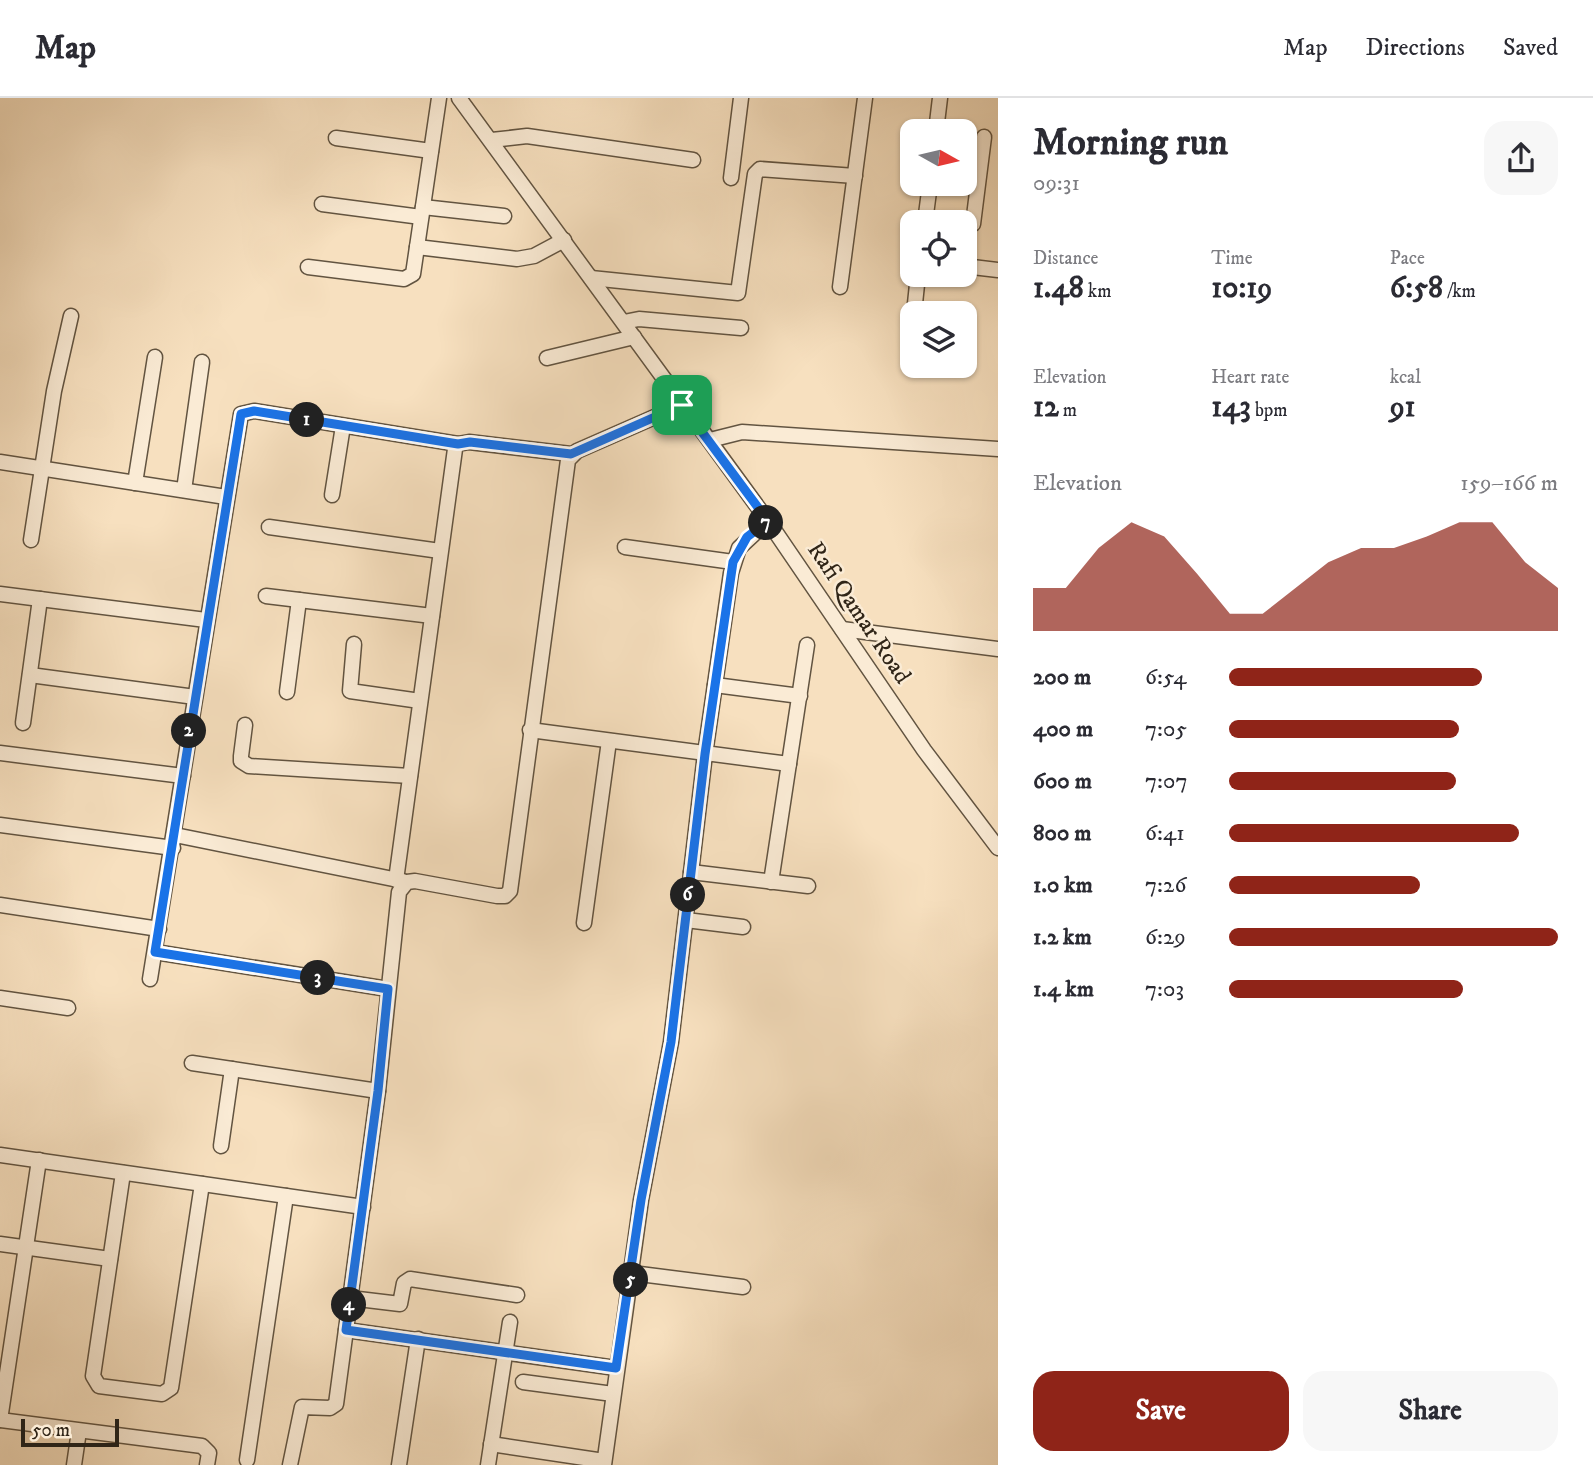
<!DOCTYPE html>
<html lang="en">
<head>
<meta charset="utf-8">
<style>
  :root { --surface:#fff; --page:#f7f7f7; --text:#2b2b33; --muted:#7c7c81; --line:#e1e1e2; --accent:#8f2418 }
  body { margin:0; font-family:"IM FELL DW Pica",serif; background:var(--page); color:var(--text); height:100vh; display:flex; flex-direction:column; font-size:26px; white-space:nowrap }
  * { box-sizing:border-box; margin:0 }
  p { font-size:23px; color:var(--muted) }
  .icon { flex:none; width:38px; height:38px; fill:none; stroke:currentColor; stroke-width:2; stroke-linecap:round; stroke-linejoin:round }
  .map { position:relative; flex:1; overflow:hidden }
  .drawer { display:flex; flex-direction:column; background:var(--surface); width:595px }
  .drawer>* { flex:none }
  .needle { width:46px; rotate:98deg }
  .fabs { position:absolute; left:900px; top:21px; display:grid; gap:14px }
  .fabs a { display:grid; place-items:center; width:77px; height:77px; border-radius:14px; background:var(--surface); box-shadow:0 2px 5px #0004; font-size:35px }
  .scale { position:absolute; left:21px; bottom:18px; width:98px; box-sizing:border-box; padding-left:7px; border:4px solid #302517; border-top:0; font-size:19px; line-height:24px; white-space:nowrap; color:#302517; -webkit-text-stroke:5px #faebd5; paint-order:stroke }
  .pin { position:absolute; display:grid; place-items:center; width:60px; height:60px; color:#fff; margin:-30px; border-radius:14px; box-shadow:0 4px 10px #0006 }
  .km { position:absolute; width:35px; height:35px; margin:-18px; border-radius:50%; background:#222; color:#fff; font-size:19px; line-height:35px; text-align:center }
  .round { display:grid; place-items:center; flex:none; width:74px; height:74px; border-radius:21px; background:var(--page) }
  .overview { display:flex; align-items:center; justify-content:space-between; height:119px; padding:0 35px }
  h1 { font-size:38px; font-weight:700; line-height:52px }
  .figures { display:grid; grid-template-columns:repeat(3,1fr); gap:10px; height:119px; padding:7px 35px }
  .figures div { display:grid; align-content:center }
  .figures b { font-size:30px; font-weight:700 }
  .figures small { font-size:19px; font-weight:400 }
  .figures p { font-size:19px }
  .chart { height:196px; padding:14px 35px }
  .chart p { display:flex; justify-content:space-between }
  .chart svg { width:100%; height:126px; margin-top:7px; fill:var(--accent); opacity:.7 }
  .button { display:flex; gap:14px; margin-top:auto; padding:14px 35px }
  .button a { flex:1; height:80px; border-radius:21px; background:var(--accent); color:#fff; font-size:28px; font-weight:700; line-height:80px; text-align:center }
  .button a+a { background:var(--page); color:var(--text) }
  ul { padding:0 35px; list-style:none; font-size:23px }
  li { display:grid; grid-template-columns:112px 84px 1fr; align-items:center; height:52px }
  li i { height:18px; border-radius:9px; background:var(--accent) }
  header { display:flex; align-items:center; gap:42px; box-sizing:border-box; height:98px; padding:0 35px; background:var(--surface); border-bottom:2px solid var(--line) }
  header strong { font-size:33px }
  nav { display:flex; gap:38px; margin-inline-start:auto; font-size:24px }
  main { display:flex; flex:1; min-height:0 }
  .map>svg:first-child { display:block }
</style>
</head>
<body>
<header>
<strong>Map</strong>
<nav><a>Map</a><a>Directions</a><a>Saved</a></nav>
</header>
<main>
<div class="map">
<svg width="998" height="1367" viewBox="0 0 998 1367">
  <rect width="100%" height="100%" fill="#f7e0bf"/>
  <filter id="stains"><feTurbulence type="fractalNoise" baseFrequency=".00286" numOctaves="4"/><feColorMatrix values="0 0 0 0 .2 0 0 0 0 .09 0 0 0 0 .02 0 0 0 .5 -.17"/></filter>
  <radialGradient id="worn" r=".72"><stop offset=".6" stop-color="#630" stop-opacity="0"/><stop offset="1" stop-color="#630" stop-opacity=".3"/></radialGradient>
  <g fill="none" stroke-linecap="round" stroke-linejoin="round">
    <g stroke="#625441" stroke-width="17">
      <g id="minor">
        <path d="M 459,0 L 768,423 L 924,652 L 998,750"/>
        <path d="M 936,33 L 940,0"/>
        <path d="M 336,40 L 431,53"/>
        <path d="M 492,42 L 527,38 L 693,62"/>
        <path d="M 731,80 L 741,0"/>
        <path d="M 322,106 L 421,119"/>
        <path d="M 423,109 L 504,118"/>
        <path d="M 925,124 L 930,86"/>
        <path d="M 973,126 L 984,39"/>
        <path d="M 417,149 L 517,161 L 534,158 L 564,142"/>
        <path d="M 964,168 L 998,172"/>
        <path d="M 308,169 L 404,181 L 413,176 L 439,0"/>
        <path d="M 591,180 L 738,195 L 755,76 L 760,71 L 855,78"/>
        <path d="M 840,189 L 865,0"/>
        <path d="M 914,215 L 918,177"/>
        <path d="M 624,224 L 639,221 L 741,230"/>
        <path d="M 547,260 L 634,239"/>
        <path d="M 710,342 L 742,334 L 998,351"/>
        <path d="M 0,364 L 226,399"/>
        <path d="M 135,385 L 155,259"/>
        <path d="M 184,392 L 202,264"/>
        <path d="M 332,397 L 343,328"/>
        <path d="M 269,429 L 440,453"/>
        <path d="M 31,442 L 54,293 L 71,218"/>
        <path d="M 625,449 L 733,464"/>
        <path d="M 0,496 L 206,522"/>
        <path d="M 266,498 L 432,518"/>
        <path d="M 842,531 L 998,551"/>
        <path d="M 354,546 L 350,593 L 420,603"/>
        <path d="M 30,577 L 195,599"/>
        <path d="M 715,587 L 800,598"/>
        <path d="M 287,594 L 299,502"/>
        <path d="M 23,625 L 40,501"/>
        <path d="M 245,627 L 241,658 L 241,663 L 249,668 L 410,678"/>
        <path d="M 530,632 L 789,666"/>
        <path d="M 0,655 L 183,678"/>
        <path d="M 0,727 L 173,750"/>
        <path d="M 175,737 L 403,783"/>
        <path d="M 691,774 L 808,788"/>
        <path d="M 396,782 L 455,351 L 458,346 L 469,344 L 571,356"/>
        <path d="M 771,784 L 807,547"/>
        <path d="M 0,807 L 159,831"/>
        <path d="M 686,822 L 743,829"/>
        <path d="M 584,825 L 609,643"/>
        <path d="M 155,854 L 388,891"/>
        <path d="M 150,881 L 241,316 L 254,313 L 458,346"/>
        <path d="M 0,900 L 68,910"/>
        <path d="M 192,965 L 378,993"/>
        <path d="M 221,1048 L 232,971"/>
        <path d="M 0,1057 L 363,1109"/>
        <path d="M 123,1075 L 93,1278 L 99,1288 L 162,1296 L 171,1290 L 202,1086"/>
        <path d="M 0,1146 L 110,1161"/>
        <path d="M 632,1175 L 743,1189"/>
        <path d="M 350,1200 L 400,1206 L 404,1185 L 410,1181 L 517,1197"/>
        <path d="M 346,1232 L 616,1270"/>
        <path d="M 523,1284 L 613,1296"/>
        <path d="M 0,1322 L 39,1062"/>
        <path d="M 0,1322 L 202,1348 L 209,1355 L 207,1367"/>
        <path d="M 491,1346 L 604,1363"/>
        <path d="M 247,1362 L 286,1098"/>
        <path d="M 74,1367 L 79,1333"/>
        <path d="M 290,1367 L 302,1309 L 330,1310 L 336,1306 L 378,993 L 399,794 L 407,784 L 415,783 L 497,798 L 505,798 L 510,793 L 568,362 L 577,353 L 682,307"/>
        <path d="M 399,1367 L 418,1241"/>
        <path d="M 488,1367 L 510,1224"/>
        <path d="M 604,1367 L 641,1102 L 671,944 L 705,656 L 731,475 L 739,450 L 768,423"/>
      </g>
    </g>
    <use href="#minor" stroke="#faebd5" stroke-width="14"/>
  </g>
  <g fill="none" stroke-linecap="round" stroke-linejoin="round">
    <g stroke="#fff" stroke-width="14">
      <path id="route" d="M 682,307 L 768,423 L 747,439 L 733,464 L 705,656 L 671,944 L 641,1102 L 616,1270 L 346,1232 L 378,993 L 388,891 L 155,854 L 241,316 L 254,313 L 458,346 L 470,344 L 571,356 Z"/>
    </g>
    <use href="#route" stroke="#1a73e8" stroke-width="9"/>
  </g>
  <g text-anchor="middle" dominant-baseline="central" stroke-width="5" stroke-linejoin="round" paint-order="stroke">
    <g font-size="24" fill="#302517" stroke="#faebd5">
      <text transform="translate(859 515) rotate(56)">Rafi Qamar Road</text>
    </g>
  </g>
  <rect width="100%" height="100%" filter="url(#stains)"/>
  <rect width="100%" height="100%" fill="url(#worn)"/>
</svg>
<div class="fabs">
<a><svg class="needle" viewBox="-14 -14 28 28"><path d="M0-13l5 13h-10z" fill="#e53935"/><path d="M0 13l5-13h-10z" fill="#7c7c81"/></svg></a>
<a><svg class="icon" aria-label="locate" viewBox="0 0 24 24"><circle cx="12" cy="12" r="6"/><path d="M12 2v4M12 18v4M2 12h4M18 12h4"/></svg></a>
<a><svg class="icon" aria-label="layers" viewBox="0 0 24 24"><path d="M12 4l9 5-9 5-9-5zM3 14l9 5 9-5"/></svg></a>
</div>
<div class="scale">50 m</div>
<div class="pin" style="left:682px;top:307px;background:#1e9e55"><svg class="icon" aria-label="arrive" viewBox="0 0 24 24"><path d="M6 21V4h12l-3 4 3 4H6"/></svg></div>
<b class="km" style="left:307px;top:322px">1</b>
<b class="km" style="left:189px;top:633px">2</b>
<b class="km" style="left:318px;top:880px">3</b>
<b class="km" style="left:349px;top:1207px">4</b>
<b class="km" style="left:631px;top:1182px">5</b>
<b class="km" style="left:688px;top:797px">6</b>
<b class="km" style="left:766px;top:425px">7</b>
</div>
<section class="drawer">
<div class="overview"><div><h1>Morning run</h1><p>09:31</p></div><a class="round"><svg class="icon" aria-label="share" viewBox="0 0 24 24"><path d="M12 15V3M7 8l5-5 5 5M5 13v7h14v-7"/></svg></a></div>
<div class="figures">
<div><p>Distance</p><b>1.48<small> km</small></b></div>
<div><p>Time</p><b>10:19</b></div>
<div><p>Pace</p><b>6:58<small> /km</small></b></div>
</div>
<div class="figures">
<div><p>Elevation</p><b>12<small> m</small></b></div>
<div><p>Heart rate</p><b>143<small> bpm</small></b></div>
<div><p>kcal</p><b>91</b></div>
</div>
<div class="chart"><p><span>Elevation</span>159–166 m</p>
<svg viewBox="0 0 160 44" preserveAspectRatio="none"><path d="M0 44V29L10 29L20 15L30 6L40 11L50 24L60 38L70 38L80 29L90 20L100 15L110 15L120 11L130 6L140 6L150 20L160 29V44z"/></svg>
</div>
<ul>
<li><b>200 m</b>6:54<i style="width:77%"></i></li>
<li><b>400 m</b>7:05<i style="width:70%"></i></li>
<li><b>600 m</b>7:07<i style="width:69%"></i></li>
<li><b>800 m</b>6:41<i style="width:88%"></i></li>
<li><b>1.0 km</b>7:26<i style="width:58%"></i></li>
<li><b>1.2 km</b>6:29<i style="width:100%"></i></li>
<li><b>1.4 km</b>7:03<i style="width:71%"></i></li>
</ul>
<div class="button"><a>Save</a><a>Share</a></div>
</section>
</main>
</body>
</html>
